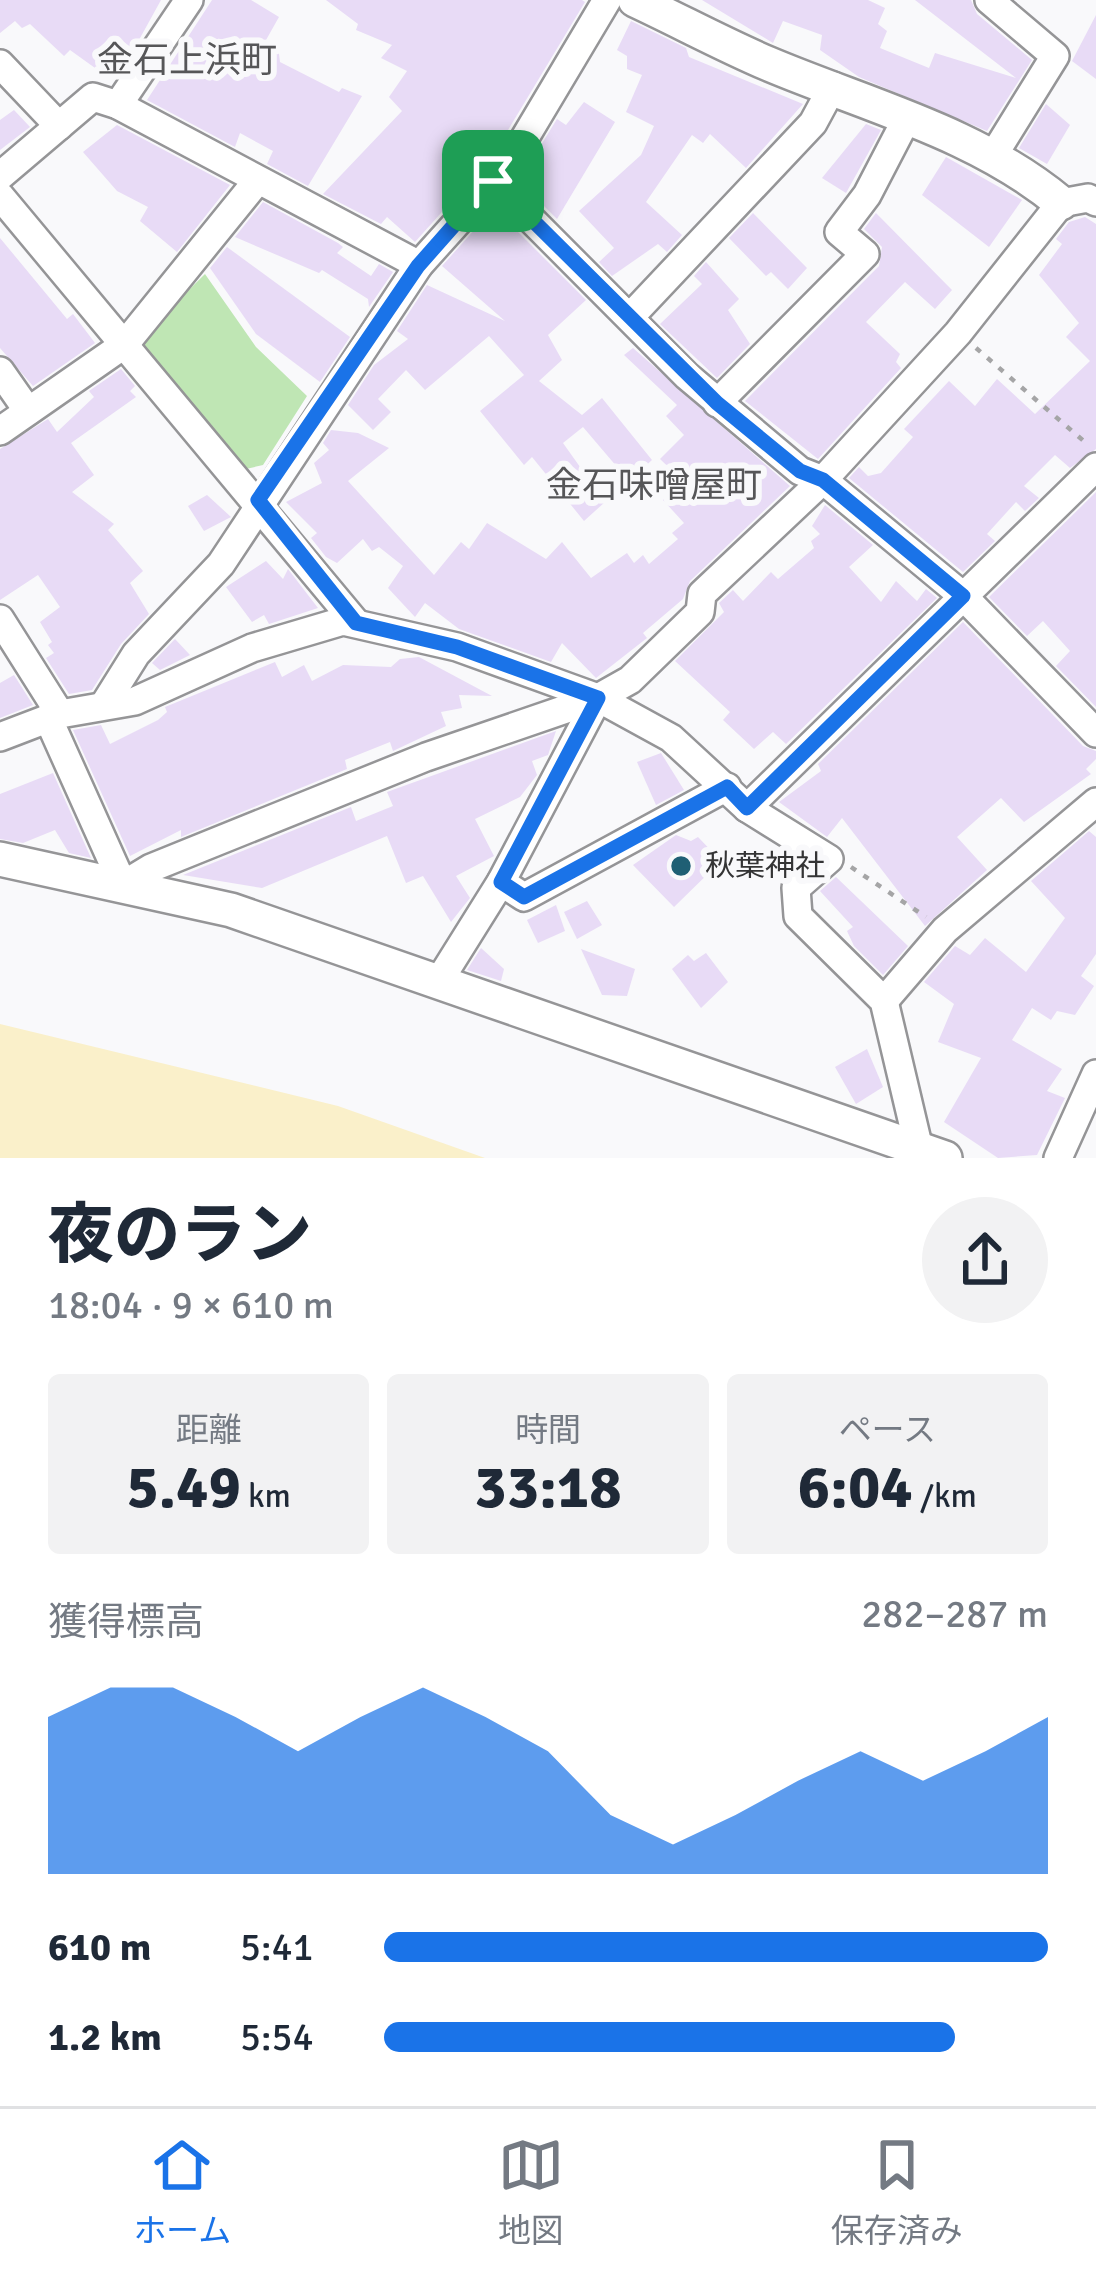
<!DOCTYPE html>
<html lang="ja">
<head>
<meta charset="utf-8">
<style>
  :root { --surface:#fff; --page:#f2f2f3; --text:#1f2937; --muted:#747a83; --line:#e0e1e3; --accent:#1a73e8 }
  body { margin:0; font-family:Signika,"Noto Sans JP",sans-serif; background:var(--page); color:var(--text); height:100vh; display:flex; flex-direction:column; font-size:45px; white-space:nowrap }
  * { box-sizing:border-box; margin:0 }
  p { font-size:39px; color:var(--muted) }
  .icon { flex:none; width:66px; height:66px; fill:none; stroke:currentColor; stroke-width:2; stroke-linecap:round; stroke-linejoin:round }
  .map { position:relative; height:1158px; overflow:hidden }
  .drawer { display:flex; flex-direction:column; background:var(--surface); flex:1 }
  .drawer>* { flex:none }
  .pin { position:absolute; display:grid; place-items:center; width:102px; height:102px; color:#fff; margin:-51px; border-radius:24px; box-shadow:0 6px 18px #0006 }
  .round { display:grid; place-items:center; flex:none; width:126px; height:126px; border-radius:63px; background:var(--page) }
  .head { display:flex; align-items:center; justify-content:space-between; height:204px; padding:0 48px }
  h1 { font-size:66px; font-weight:800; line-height:90px }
  .metrics { display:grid; grid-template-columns:repeat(3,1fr); gap:18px; height:204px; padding:12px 48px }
  .metrics div { display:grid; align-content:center; border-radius:12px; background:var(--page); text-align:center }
  .metrics b { font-size:60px; font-weight:800 }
  .metrics small { font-size:33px; font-weight:400 }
  .metrics p { font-size:33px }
  .chart { height:336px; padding:24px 48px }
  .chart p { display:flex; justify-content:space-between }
  .chart svg { width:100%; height:216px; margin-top:12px; fill:var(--accent); opacity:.7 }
  ul { padding:0 48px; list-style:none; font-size:39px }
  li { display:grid; grid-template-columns:192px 144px 1fr; align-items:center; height:90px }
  li i { height:30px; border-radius:15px; background:var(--accent) }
  .menu { display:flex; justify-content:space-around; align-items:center; height:168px; border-top:3px solid var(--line); background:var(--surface); font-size:33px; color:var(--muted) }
  .menu a { display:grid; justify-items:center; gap:6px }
  .menu .on { color:var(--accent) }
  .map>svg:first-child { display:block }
</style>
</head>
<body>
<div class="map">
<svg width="1096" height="1158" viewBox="0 0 1096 1158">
  <rect width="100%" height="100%" fill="#f9f9fb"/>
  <path fill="#bfe6b4" d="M 205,274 L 256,347 L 307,396 L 263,465 L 246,469 L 145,348 L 145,333 Z"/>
  <path fill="#faf0ca" d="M 0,1024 L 338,1106 L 485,1158 L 0,1158 Z"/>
  <g fill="#e8dbf6">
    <path d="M 0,0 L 161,0 L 134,49 L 109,78 L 70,50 L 64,56 L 30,24 L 22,28 L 15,21 L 0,33 Z"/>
    <path d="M 212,0 L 251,0 L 279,17 L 266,40 L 278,46 L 280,62 L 339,92 L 342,88 L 362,96 L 308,186 L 267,164 L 273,151 L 240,133 L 235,147 L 147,100 Z"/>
    <path d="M 326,0 L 582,0 L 585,2 L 493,155 L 415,242 L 387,217 L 381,224 L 323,194 L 402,111 L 389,97 L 407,71 L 381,58 L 392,45 L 356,30 L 358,24 Z"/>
    <path d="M 702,0 L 868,0 L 885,8 L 878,24 L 887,31 L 880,48 L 929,68 L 935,53 L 1016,78 L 915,0 L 971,0 L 977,14 L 1032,60 L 987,131 L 859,77 L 820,50 L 822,35 L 783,21 L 773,43 Z"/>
    <path d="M 1096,15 L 1096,79 L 1072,61 Z"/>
    <path d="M 631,21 L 686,48 L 689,57 L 803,104 L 746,168 L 710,134 L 703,143 L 692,135 L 646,202 L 682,235 L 667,252 L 658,244 L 612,276 L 599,262 L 614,248 L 579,211 L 641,155 L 654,126 L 626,112 L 642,75 L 627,69 L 627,56 L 617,50 Z"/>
    <path d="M 584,102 L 615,122 L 557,219 L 519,181 L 557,119 L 566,125 Z"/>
    <path d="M 1046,104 L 1070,125 L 1047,164 L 1019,148 Z"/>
    <path d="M 14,110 L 30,127 L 0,150 L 0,120 Z"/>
    <path d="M 866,124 L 881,130 L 846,193 L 822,178 Z"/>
    <path d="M 117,125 L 230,185 L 177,252 L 140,221 L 148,207 L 117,191 L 83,152 Z"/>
    <path d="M 946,157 L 1022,200 L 989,247 L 922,195 Z"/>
    <path d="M 263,202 L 338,243 L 343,247 L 337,253 L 371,276 L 379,264 L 393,272 L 369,307 L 368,299 L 322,270 L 319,273 L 235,237 Z"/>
    <path d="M 494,208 L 586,300 L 548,335 L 562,360 L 539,381 L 582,415 L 602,398 L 652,460 L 629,481 L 583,427 L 563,443 L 605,502 L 584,521 L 532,457 L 524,465 L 480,411 L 524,375 L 489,336 L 425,390 L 406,370 L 378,399 L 391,412 L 373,430 L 348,405 L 374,365 L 408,339 L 397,331 L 427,285 L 505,321 L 442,266 Z"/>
    <path d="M 753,213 L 807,268 L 788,289 L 771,272 L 766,276 L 729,238 Z"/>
    <path d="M 876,213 L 952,290 L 935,309 L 905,282 L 866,322 L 900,354 L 896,362 L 901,368 L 818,459 L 745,401 L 879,266 L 882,247 L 864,229 Z"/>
    <path d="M 1085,217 L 1096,224 L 1096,449 L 1070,468 L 1055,455 L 1024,486 L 1039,498 L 1025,511 L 1016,502 L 987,534 L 995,541 L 963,572 L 849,478 L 859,467 L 868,476 L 881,473 L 913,437 L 904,429 L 949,381 L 975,406 L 997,379 L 1035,414 L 1090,361 L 1066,337 L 1079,323 L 1039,275 L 1062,244 L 1056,239 L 1069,222 Z"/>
    <path d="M 0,238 L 67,319 L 73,314 L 95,343 L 33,386 L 0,348 Z"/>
    <path d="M 227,247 L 350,337 L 320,382 L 256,334 L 210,268 Z"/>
    <path d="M 706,262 L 739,299 L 728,310 L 750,344 L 717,378 L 660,324 L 702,284 L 694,276 Z"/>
    <path d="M 633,348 L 790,486 L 690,581 L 683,599 L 643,633 L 647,638 L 596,678 L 562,643 L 551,662 L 459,629 L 425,603 L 415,617 L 388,588 L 403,566 L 379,547 L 372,551 L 363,539 L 337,563 L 326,557 L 311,538 L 317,533 L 286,502 L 322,483 L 314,463 L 329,450 L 323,443 L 331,430 L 358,433 L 389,448 L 348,481 L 434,575 L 461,542 L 469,549 L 487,523 L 546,559 L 562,542 L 591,578 L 627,553 L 634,563 L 643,555 L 649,564 L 678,539 L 672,533 L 684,523 L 663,500 L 685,483 L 660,459 L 684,435 L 666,416 L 677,405 L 624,355 Z"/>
    <path d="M 121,369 L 135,386 L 130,391 L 136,397 L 71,443 L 94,475 L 72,492 L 114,524 L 108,530 L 143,571 L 130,583 L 149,614 L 121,644 L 92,690 L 69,694 L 46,658 L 54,653 L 48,645 L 52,642 L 40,622 L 60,607 L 38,575 L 0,600 L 0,449 L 48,419 L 57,432 L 94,397 L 89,391 Z"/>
    <path d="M 1096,492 L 1096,707 L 1056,666 L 1070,651 L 1043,621 L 1027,636 L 989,597 Z"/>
    <path d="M 207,495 L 231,517 L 204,531 L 188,506 Z"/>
    <path d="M 825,505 L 873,545 L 849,567 L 881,602 L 896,581 L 917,601 L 926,589 L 937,598 L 786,744 L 773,732 L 754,749 L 723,720 L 730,712 L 675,661 L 724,612 L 719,603 L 733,590 L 743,601 L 771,572 L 778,579 L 814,548 L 811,541 L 820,534 L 812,526 Z"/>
    <path d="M 266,561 L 283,579 L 288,569 L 318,608 L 269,624 L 264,615 L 252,622 L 226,587 Z"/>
    <path d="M 963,622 L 1083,746 L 1096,751 L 1096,759 L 1086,769 L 1091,774 L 1024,822 L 1001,798 L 957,837 L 987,870 L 925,926 L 842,818 L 827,837 L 779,802 L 821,771 L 818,764 Z"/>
    <path d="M 175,639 L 190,655 L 160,670 L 152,663 Z"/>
    <path d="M 419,657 L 492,696 L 459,695 L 462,708 L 441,712 L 446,726 L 393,751 L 390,742 L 345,760 L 347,769 L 181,837 L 181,830 L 130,856 L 73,730 L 101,725 L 110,744 L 158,720 L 167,712 L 165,707 L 275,662 L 282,677 L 304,665 L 312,681 L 343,665 L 391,667 L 400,659 Z"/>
    <path d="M 14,675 L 33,705 L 0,718 L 0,683 Z"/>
    <path d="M 556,731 L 548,755 L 532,761 L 537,775 L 520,797 L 475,819 L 494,856 L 456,876 L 470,898 L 451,922 L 423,876 L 406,883 L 387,836 L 262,888 L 183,875 L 351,807 L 356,821 L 393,806 L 387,792 Z"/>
    <path d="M 661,753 L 684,790 L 656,805 L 637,762 Z"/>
    <path d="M 53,773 L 91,858 L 69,853 L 55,830 L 23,843 L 0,839 L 0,794 Z"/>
    <path d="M 1089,831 L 1096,837 L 1096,954 L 1081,976 L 1094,986 L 1075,1015 L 1057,1011 L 1051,1020 L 1032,1008 L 1012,1040 L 1062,1069 L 1047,1091 L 1065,1098 L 1037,1155 L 998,1158 L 944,1122 L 981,1058 L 938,1042 L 954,1004 L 924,982 L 955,946 L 970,955 L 985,938 L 1026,972 L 1065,918 L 1031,881 Z"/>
    <path d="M 676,835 L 691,841 L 698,837 L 721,861 L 674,907 L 633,865 Z"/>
    <path d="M 836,877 L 908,946 L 883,975 L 854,946 L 847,931 L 853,927 L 820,891 Z"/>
    <path d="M 587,901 L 602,925 L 577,939 L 564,912 Z"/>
    <path d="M 556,905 L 565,931 L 538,943 L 527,920 Z"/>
    <path d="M 481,948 L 504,969 L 501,981 L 467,970 Z"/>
    <path d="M 581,949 L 635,969 L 627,996 L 602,995 Z"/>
    <path d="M 706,953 L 728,982 L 701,1008 L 672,969 L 688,955 L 694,961 Z"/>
    <path d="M 867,1049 L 883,1087 L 856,1104 L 835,1067 Z"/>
  </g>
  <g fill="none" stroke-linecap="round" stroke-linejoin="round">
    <g stroke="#959597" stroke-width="32">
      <g id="minor">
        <path d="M 989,0 L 1055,56 L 993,156"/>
        <path d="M 0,64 L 59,126"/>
        <path d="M 118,105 L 189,0"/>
        <path d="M 0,176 L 93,97 L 118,105 L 419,265"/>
        <path d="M 493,181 L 687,376 L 800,471 L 823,480 L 963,596 L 1096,733"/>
        <path d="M 0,196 L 356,623"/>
        <path d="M 630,317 L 813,123 L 833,86"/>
        <path d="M 0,371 L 28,411"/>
        <path d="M 717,403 L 865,254 L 839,232 L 867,195 L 907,118"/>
        <path d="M 0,431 L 125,344 L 257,181"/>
        <path d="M 0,619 L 60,714"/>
        <path d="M 104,705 L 136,654 L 221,564 L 419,265 L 508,166 L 607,0"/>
        <path d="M 48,718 L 123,885 L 151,868 L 426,757 L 598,698 L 630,680 L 700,612 L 702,594 L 823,480 L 958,333 L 1061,203 L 1088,198 L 1096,202"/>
        <path d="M 0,737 L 60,714 L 135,701 L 252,648 L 343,621 L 457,647 L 598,698 L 671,738 L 747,808 L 829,859 L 796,888 L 798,916 L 884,1001 L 919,1149"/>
        <path d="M 747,808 L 1096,467"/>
        <path d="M 501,882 L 524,897 L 727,787"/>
        <path d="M 439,981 L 501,882 L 598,698"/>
        <path d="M 884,1001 L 945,930 L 1096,802"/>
        <path d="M 1058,1158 L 1096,1074"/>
      </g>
    </g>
    <g stroke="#959597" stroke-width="38">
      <g id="tertiary">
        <path d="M 635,0 C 680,21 724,45 769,64 C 869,106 977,133 1061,203"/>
        <path d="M 0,859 L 231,910 L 945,1158"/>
      </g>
    </g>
    <g stroke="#a5a5a6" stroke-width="4.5" stroke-dasharray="6 9" stroke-linecap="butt">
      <path d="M 976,348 L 1086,443"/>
      <path d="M 851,867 L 926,917"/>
    </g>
    <use href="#minor" stroke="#fff" stroke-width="27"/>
    <use href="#tertiary" stroke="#fff" stroke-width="33"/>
  </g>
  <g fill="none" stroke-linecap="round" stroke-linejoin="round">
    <g stroke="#fff" stroke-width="24">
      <path id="route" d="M 493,181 L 717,403 L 800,471 L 823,480 L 963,596 L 747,808 L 727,787 L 524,897 L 501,882 L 598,698 L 457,647 L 356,623 L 258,500 L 418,266 Z"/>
    </g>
    <use href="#route" stroke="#1a73e8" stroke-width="15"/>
  </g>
  <circle fill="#1f5f74" stroke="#f9f9fb" stroke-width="4.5" cx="681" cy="866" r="12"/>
  <g text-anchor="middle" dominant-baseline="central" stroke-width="12" stroke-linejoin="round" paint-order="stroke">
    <g font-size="30" fill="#343435" stroke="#f9f9fb" text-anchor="start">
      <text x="705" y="866">秋葉神社</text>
    </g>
    <g font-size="36" fill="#565658" stroke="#f9f9fb">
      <text x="187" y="60">金石上浜町</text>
      <text x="654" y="485">金石味噌屋町</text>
    </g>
  </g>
</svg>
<div class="pin" style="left:493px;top:181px;background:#1e9e55"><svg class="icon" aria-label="arrive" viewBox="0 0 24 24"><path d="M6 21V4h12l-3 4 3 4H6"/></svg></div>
</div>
<section class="drawer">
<div class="head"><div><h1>夜のラン</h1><p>18:04 · 9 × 610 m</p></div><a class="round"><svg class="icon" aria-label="share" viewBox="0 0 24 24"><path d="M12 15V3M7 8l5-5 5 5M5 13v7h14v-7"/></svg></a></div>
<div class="metrics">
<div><p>距離</p><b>5.49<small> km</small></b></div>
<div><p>時間</p><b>33:18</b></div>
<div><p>ペース</p><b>6:04<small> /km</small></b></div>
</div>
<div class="chart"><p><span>獲得標高</span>282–287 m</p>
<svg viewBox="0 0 160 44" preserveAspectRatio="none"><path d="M0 44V12L10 6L20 6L30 12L40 19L50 12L60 6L70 12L80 19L90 32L100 38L110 32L120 25L130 19L140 25L150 19L160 12V44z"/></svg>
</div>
<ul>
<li><b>610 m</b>5:41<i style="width:100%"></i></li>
<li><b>1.2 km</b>5:54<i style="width:86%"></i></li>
</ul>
</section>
<nav class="menu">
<a class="on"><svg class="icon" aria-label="home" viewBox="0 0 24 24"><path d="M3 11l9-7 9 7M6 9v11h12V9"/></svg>ホーム</a>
<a><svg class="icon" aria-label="map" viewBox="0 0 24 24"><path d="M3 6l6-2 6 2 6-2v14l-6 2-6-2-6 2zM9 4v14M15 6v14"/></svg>地図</a>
<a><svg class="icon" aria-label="saved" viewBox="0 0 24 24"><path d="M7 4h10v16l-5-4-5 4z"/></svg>保存済み</a>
</nav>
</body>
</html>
